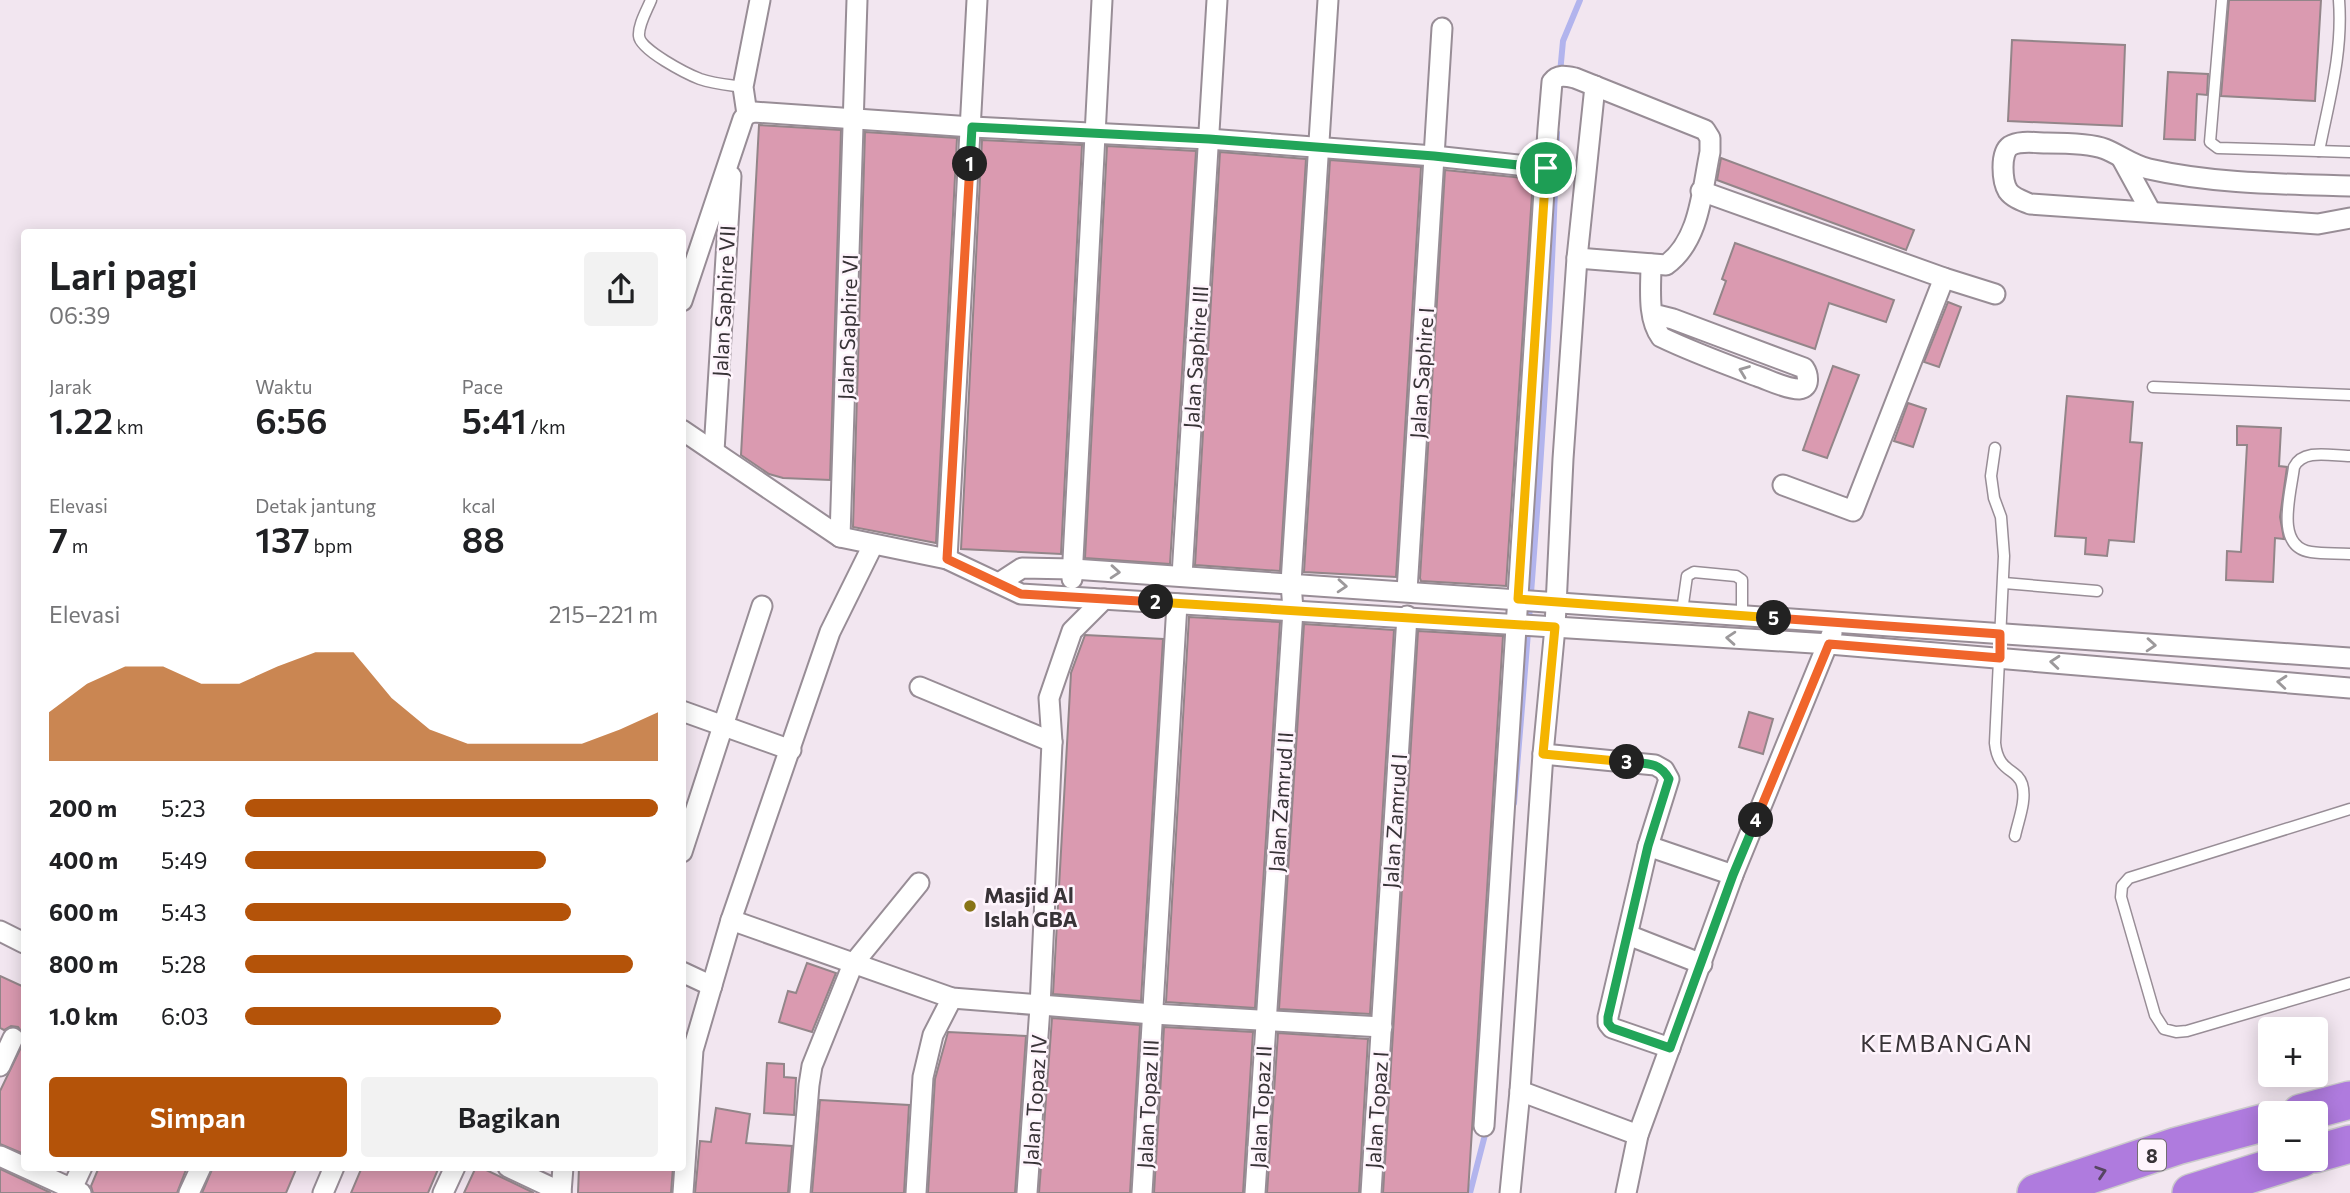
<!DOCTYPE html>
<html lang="id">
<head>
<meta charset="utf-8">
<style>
  :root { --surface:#fff; --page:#f2f2f2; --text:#202124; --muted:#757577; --accent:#b45309 }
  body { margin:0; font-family:Commissioner,sans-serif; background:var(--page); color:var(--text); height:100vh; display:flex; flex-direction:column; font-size:26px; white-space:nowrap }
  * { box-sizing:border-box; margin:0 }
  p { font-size:23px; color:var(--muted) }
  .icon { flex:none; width:38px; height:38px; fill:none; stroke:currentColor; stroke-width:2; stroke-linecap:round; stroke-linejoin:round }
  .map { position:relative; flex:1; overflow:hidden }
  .drawer { position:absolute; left:21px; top:229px; width:665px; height:942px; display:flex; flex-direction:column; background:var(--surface); border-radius:7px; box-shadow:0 4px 18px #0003 }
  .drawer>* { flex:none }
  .fabs { position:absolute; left:2258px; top:1017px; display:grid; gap:14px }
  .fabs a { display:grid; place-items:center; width:70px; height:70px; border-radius:7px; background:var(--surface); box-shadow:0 4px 18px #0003; font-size:35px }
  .pin { position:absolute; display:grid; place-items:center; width:60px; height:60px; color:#fff; margin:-30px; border:4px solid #fff; border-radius:50%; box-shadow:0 2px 7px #0007 }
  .km { position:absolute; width:35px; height:35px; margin:-18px; border-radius:50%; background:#222; color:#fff; font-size:19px; line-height:35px; text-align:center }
  .round { display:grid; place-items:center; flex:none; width:74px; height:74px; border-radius:7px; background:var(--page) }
  .overview { display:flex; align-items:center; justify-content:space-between; height:119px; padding:0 28px }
  h1 { font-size:38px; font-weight:600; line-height:52px }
  .figures { display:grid; grid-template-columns:repeat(3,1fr); gap:10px; height:119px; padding:7px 28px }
  .figures div { display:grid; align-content:center }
  .figures b { font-size:35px; font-weight:600 }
  .figures small { font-size:19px; font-weight:400 }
  .figures p { font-size:19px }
  .chart { height:196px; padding:14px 28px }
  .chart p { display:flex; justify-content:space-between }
  .chart svg { width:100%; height:126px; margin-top:7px; fill:var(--accent); opacity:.7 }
  .cta { display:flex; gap:14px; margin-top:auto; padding:14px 28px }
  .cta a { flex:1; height:80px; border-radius:7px; background:var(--accent); color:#fff; font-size:28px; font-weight:600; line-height:80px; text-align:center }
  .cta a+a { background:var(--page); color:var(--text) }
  ul { padding:0 28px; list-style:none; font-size:23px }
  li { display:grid; grid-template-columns:112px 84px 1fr; align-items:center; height:52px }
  li i { height:18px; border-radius:9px; background:var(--accent) }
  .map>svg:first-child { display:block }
</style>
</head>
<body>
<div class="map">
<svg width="2350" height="1193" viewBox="0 0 2350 1193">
  <rect width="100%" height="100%" fill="#f2e6f0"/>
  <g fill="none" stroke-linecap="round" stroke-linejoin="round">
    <g stroke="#b2b4ed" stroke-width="6">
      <path d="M 1560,73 L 1563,41 L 1580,0"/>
      <path d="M 1514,803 C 1533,580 1550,357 1557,133"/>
      <path d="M 1470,1193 L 1487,1127"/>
    </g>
  </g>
  <g fill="#da9ab0" stroke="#938589" stroke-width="2">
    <path d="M 2229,0 L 2321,0 L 2315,101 L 2221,96 Z"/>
    <path d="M 2012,40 L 2125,45 L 2122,126 L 2008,121 Z"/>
    <path d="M 2168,72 L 2208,74 L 2207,95 L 2197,94 L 2195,140 L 2164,139 Z"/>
    <path d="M 759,125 L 841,130 L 830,480 L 783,478 L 769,474 L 741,455 Z"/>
    <path d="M 865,132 L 957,138 L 936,543 L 853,527 Z"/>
    <path d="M 982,140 L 1082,145 L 1061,554 L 961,549 Z"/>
    <path d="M 1107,146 L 1196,151 L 1170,564 L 1085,558 Z"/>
    <path d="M 1220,152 L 1306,159 L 1280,571 L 1195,565 Z"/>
    <path d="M 1721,158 L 1914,230 L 1906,250 L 1717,180 Z"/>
    <path d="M 1330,160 L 1421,167 L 1396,577 L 1304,572 Z"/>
    <path d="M 1445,170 L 1533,179 L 1506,586 L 1421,581 L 1420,578 Z"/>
    <path d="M 1735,243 L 1894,300 L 1886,322 L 1829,303 L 1815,349 L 1714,314 L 1726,281 L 1722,279 Z"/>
    <path d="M 1948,302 L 1961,307 L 1939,367 L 1924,362 Z"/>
    <path d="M 1833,366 L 1859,375 L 1827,458 L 1803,450 Z"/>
    <path d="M 2067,396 L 2133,402 L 2130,442 L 2142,443 L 2134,542 L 2109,540 L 2107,556 L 2085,554 L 2086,538 L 2055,536 Z"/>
    <path d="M 1908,403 L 1926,409 L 1913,447 L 1894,441 Z"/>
    <path d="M 2237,426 L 2281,428 L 2279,466 L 2287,467 L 2280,517 L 2284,539 L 2275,538 L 2273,582 L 2226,580 L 2227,551 L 2241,552 L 2247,445 L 2237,445 Z"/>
    <path d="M 1189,617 L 1280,622 L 1255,1008 L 1166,1002 Z"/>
    <path d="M 1304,624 L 1394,630 L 1370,1014 L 1279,1009 Z"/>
    <path d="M 1418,631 L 1503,636 L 1468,1193 L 1383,1193 Z"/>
    <path d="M 1085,635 L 1163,639 L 1141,1001 L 1053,994 L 1071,673 Z"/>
    <path d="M 1749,712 L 1773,719 L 1763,754 L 1739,747 Z"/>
    <path d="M 807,963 L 836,973 L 812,1032 L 779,1022 L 788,991 L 796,993 Z"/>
    <path d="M 0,976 L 24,987 L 24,1035 L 18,1027 L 11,1026 L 4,1030 L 0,1028 Z"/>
    <path d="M 1052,1018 L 1140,1025 L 1130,1193 L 1039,1193 Z"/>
    <path d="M 1164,1027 L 1253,1032 L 1243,1193 L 1154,1193 Z"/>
    <path d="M 948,1032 L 1026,1036 L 1015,1193 L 928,1193 L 935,1079 Z"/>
    <path d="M 1278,1033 L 1368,1039 L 1359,1193 L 1267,1193 Z"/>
    <path d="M 24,1041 L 24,1154 L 0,1144 L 0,1091 Z"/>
    <path d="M 767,1063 L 784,1064 L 784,1077 L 796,1078 L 794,1115 L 764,1113 Z"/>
    <path d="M 820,1100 L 909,1105 L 904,1193 L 812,1193 Z"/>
    <path d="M 716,1108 L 750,1114 L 746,1143 L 792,1146 L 788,1193 L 695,1193 L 700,1141 L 711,1142 Z"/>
    <path d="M 99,1167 L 187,1167 L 177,1193 L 93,1193 L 91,1186 Z"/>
    <path d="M 213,1167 L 297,1167 L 286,1193 L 202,1193 Z"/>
    <path d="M 362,1167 L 439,1167 L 428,1193 L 351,1193 Z"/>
    <path d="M 476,1167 L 480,1167 L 534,1193 L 464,1193 Z"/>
    <path d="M 579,1167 L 673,1167 L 671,1193 L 578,1193 Z"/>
    <path d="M 0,1169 L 51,1193 L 0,1193 Z"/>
  </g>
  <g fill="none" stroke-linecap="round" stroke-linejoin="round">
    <g stroke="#988d96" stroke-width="13">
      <g id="lane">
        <path d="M 651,0 C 647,10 638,25 639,36 C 640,50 687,74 700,79 C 714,84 729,85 743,87"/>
        <path d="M 2222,0 L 2210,142 L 2218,148 L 2350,152"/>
        <path d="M 2319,151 C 2329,100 2343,53 2339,0"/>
        <path d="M 2153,387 L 2350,395"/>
        <path d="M 1995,448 L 1991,476 L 1994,498 L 2001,517 L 2004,556 L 1995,743 C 1998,773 2017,768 2022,784 C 2027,800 2018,821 2015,836"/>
        <path d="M 2350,456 C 2332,456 2303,448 2294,467 C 2291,493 2274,547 2311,552 C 2324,554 2337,553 2350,554"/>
        <path d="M 2004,583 L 2097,591"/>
        <path d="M 1682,611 L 1687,576 L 1694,572 L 1736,576 L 1742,580 L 1742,615"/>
        <path d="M 2350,809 L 2129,878 L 2122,886 L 2121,897 L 2155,1015 L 2164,1029 L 2176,1032 L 2187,1031 L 2350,983"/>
      </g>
    </g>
    <g stroke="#988d96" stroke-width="23">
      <g id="street">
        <path d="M 747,114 L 743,87 L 760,0"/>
        <path d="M 2122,159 L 2151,212"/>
        <path d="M 2350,186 C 2284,184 2214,184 2149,169 C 2132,165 2120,155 2105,149 C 2092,144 2062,143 2047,143 C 2037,143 2019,140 2010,146 C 2000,153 2002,181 2008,191 C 2013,198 2023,201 2030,204 L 2318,224 L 2350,218"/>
        <path d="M 1701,191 L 1944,278 L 1853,511 L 1783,485"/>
        <path d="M 1651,264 C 1651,287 1647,318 1661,337 C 1692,352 1725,364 1757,376 C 1769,380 1786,389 1799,389 C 1811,388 1808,374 1804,368 L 1673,319 L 1653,314"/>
        <path d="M 1944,278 L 1995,294"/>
        <path d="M 682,301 L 743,119 L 747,114 L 754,112 L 972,127 L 1208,139 L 1434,156 L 1546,168"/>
        <path d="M 682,430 L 840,537 L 947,559 L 1021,594 L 1829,644 L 2350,688"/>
        <path d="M 714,451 L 731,176"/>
        <path d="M 840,537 L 857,0"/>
        <path d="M 947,559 L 977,0"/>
        <path d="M 1182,576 L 1217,0"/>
        <path d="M 1072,579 L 1102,0"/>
        <path d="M 999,583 L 1022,568 L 1073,569 L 2350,658"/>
        <path d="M 1407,591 L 1442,28"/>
        <path d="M 920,687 L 1052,742"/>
        <path d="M 682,711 L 791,750"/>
        <path d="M 1543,754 L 1655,765 L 1664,770 L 1669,779 L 1648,846 L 1608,1017 L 1608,1023 L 1612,1028 L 1670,1048"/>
        <path d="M 1648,846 L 1733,875"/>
        <path d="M 682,852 L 762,606"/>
        <path d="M 731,920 L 952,998 L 1153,1014 L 1382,1027"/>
        <path d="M 0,931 L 24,943"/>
        <path d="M 1628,935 L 1702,964"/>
        <path d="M 682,972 L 712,986"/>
        <path d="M 0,1066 L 13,1038"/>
        <path d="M 1520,1091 L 1638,1135"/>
        <path d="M 1484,1126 L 1548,129 L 1552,82 C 1558,74 1566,76 1575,78 L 1705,130 L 1710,138 L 1710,152 C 1702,190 1700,241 1666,265 L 1577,258"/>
        <path d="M 0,1156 L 81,1193"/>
        <path d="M 508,1167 L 561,1192"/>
        <path d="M 70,1193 L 82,1167"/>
        <path d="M 189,1193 L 201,1167"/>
        <path d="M 323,1193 L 334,1167"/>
        <path d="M 443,1193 L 455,1167"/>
        <path d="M 561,1193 L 563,1167"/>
        <path d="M 683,1193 L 693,1050 L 731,920 L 830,632 L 873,545"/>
        <path d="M 800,1193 L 809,1085 L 812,1066 L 853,964 L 919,883"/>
        <path d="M 916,1193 L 923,1077 L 933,1035 L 952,998"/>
        <path d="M 1027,1193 L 1040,1007 L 1052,742 L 1049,698 L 1072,631 L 1104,599"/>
        <path d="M 1142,1193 L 1177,604"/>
        <path d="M 1255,1193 L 1293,610 L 1291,583 L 1328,0"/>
        <path d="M 1371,1193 L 1407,616"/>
        <path d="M 1510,1193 L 1520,1091 L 1543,754 L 1555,627 L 1563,459 L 1577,258 L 1595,86"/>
        <path d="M 1626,1193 L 1638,1135 L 1733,875 L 1832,633"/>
      </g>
    </g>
    <g stroke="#cbcacb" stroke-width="40">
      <g id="highway">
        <path d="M 2301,1113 L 2350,1100"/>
        <path d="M 2315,1154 L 2350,1144"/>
        <path d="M 2036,1193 L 2177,1146 L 2270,1121"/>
        <path d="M 2191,1193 L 2302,1158"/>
      </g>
    </g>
    <use href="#lane" stroke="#fff" stroke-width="10"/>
    <use href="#street" stroke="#fff" stroke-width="19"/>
    <use href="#highway" stroke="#af7bde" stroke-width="37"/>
  </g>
  <defs><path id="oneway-chevron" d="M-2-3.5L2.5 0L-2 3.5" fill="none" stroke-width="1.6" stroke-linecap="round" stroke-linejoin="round" transform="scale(1.75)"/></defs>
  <g stroke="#9c999b">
    <use href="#oneway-chevron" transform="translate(1744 371) rotate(-159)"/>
    <use href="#oneway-chevron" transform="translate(1115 572) rotate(4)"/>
    <use href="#oneway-chevron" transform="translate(1342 586) rotate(4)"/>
    <use href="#oneway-chevron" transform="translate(1731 638) rotate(-176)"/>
    <use href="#oneway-chevron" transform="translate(2151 645) rotate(4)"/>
    <use href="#oneway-chevron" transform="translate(2055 662) rotate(-175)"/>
    <use href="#oneway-chevron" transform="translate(2282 682) rotate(-175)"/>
  </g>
  <use stroke="#564561" href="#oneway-chevron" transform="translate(2101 1172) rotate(-18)"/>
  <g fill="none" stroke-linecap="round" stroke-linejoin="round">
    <g stroke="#fff" stroke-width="14">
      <path id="split-1" d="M 970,164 L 972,127 L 1209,139 L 1434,156 L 1546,168"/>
    </g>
    <g stroke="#fff" stroke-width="14">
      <path id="split-2" d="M 970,164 L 947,559 L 1021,594 L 1156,602"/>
    </g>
    <g stroke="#fff" stroke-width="14">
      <path id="split-3" d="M 1156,602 L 1555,627 L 1543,754 L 1627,762"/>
    </g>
    <g stroke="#fff" stroke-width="14">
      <path id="split-4" d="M 1627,762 C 1646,764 1659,761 1669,779 L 1648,846 L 1608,1017 L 1608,1023 L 1612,1028 L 1670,1048 L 1733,875 L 1756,820"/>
    </g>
    <g stroke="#fff" stroke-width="14">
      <path id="split-5" d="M 1756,820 L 1829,644 L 2000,658 L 2000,634 L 1774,618"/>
    </g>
    <g stroke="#fff" stroke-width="14">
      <path id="split-6" d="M 1546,168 L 1518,599 L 1774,618"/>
    </g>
    <use href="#split-1" stroke="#22a559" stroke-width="9"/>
    <use href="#split-2" stroke="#f0652b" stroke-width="9"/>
    <use href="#split-3" stroke="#f5b400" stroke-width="9"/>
    <use href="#split-4" stroke="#22a559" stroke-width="9"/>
    <use href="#split-5" stroke="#f0652b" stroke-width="9"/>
    <use href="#split-6" stroke="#f5b400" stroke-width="9"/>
  </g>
  <circle fill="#887416" stroke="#fef4fc" stroke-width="2.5" cx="970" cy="906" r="7"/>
  <g text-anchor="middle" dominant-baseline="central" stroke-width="5" stroke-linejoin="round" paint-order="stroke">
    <rect fill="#fef4fc" stroke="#736d72" stroke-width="2" x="2138" y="1139.5" width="28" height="31" rx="5"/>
    <g font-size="19" font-weight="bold" fill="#383337">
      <text x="2152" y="1155">8</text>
    </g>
    <g font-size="21" fill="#383337" stroke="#fef4fc">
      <text transform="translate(723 301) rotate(-87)">Jalan Saphire VII</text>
      <text transform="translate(847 327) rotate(-88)">Jalan Saphire VI</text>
      <text transform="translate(1195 357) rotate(-86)">Jalan Saphire III</text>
      <text transform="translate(1421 373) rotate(-86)">Jalan Saphire I</text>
      <text transform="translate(1280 802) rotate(-86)">Jalan Zamrud II</text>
      <text transform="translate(1394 821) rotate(-86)">Jalan Zamrud I</text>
      <text transform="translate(1034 1100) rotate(-86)">Jalan Topaz IV</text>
      <text transform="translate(1147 1104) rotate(-87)">Jalan Topaz III</text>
      <text transform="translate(1260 1107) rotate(-87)">Jalan Topaz II</text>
      <text transform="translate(1376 1110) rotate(-86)">Jalan Topaz I</text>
    </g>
    <g font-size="21" font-weight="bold" fill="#383337" stroke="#fef4fc" text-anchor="start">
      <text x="984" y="894">Masjid Al<tspan x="984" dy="24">Islah GBA</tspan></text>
    </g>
    <g font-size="24" letter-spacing="2" fill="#383337" stroke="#fef4fc">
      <text x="1947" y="1042">KEMBANGAN</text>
    </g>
  </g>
</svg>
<div class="fabs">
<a>+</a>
<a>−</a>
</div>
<div class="pin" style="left:1546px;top:168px;background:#1e9e55"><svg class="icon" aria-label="arrive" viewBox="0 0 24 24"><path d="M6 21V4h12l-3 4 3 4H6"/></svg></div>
<b class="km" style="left:970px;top:164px">1</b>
<b class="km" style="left:1156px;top:602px">2</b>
<b class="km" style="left:1627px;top:762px">3</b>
<b class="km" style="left:1756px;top:820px">4</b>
<b class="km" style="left:1774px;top:618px">5</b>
<section class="drawer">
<div class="overview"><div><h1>Lari pagi</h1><p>06:39</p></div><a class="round"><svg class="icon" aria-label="share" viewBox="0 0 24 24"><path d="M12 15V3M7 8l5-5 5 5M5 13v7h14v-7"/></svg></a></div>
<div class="figures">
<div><p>Jarak</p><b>1.22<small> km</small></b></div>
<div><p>Waktu</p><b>6:56</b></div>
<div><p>Pace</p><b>5:41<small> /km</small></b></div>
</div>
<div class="figures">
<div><p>Elevasi</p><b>7<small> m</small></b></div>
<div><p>Detak jantung</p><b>137<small> bpm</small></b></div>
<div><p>kcal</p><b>88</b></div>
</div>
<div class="chart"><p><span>Elevasi</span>215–221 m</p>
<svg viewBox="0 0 160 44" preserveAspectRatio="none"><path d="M0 44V27L10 17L20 11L30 11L40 17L50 17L60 11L70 6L80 6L90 22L100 33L110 38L120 38L130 38L140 38L150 33L160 27V44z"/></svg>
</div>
<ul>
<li><b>200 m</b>5:23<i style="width:100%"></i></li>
<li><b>400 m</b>5:49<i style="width:73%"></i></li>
<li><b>600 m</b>5:43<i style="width:79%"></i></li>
<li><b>800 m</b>5:28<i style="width:94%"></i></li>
<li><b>1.0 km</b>6:03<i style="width:62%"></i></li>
</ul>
<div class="cta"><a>Simpan</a><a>Bagikan</a></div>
</section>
</div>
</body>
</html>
